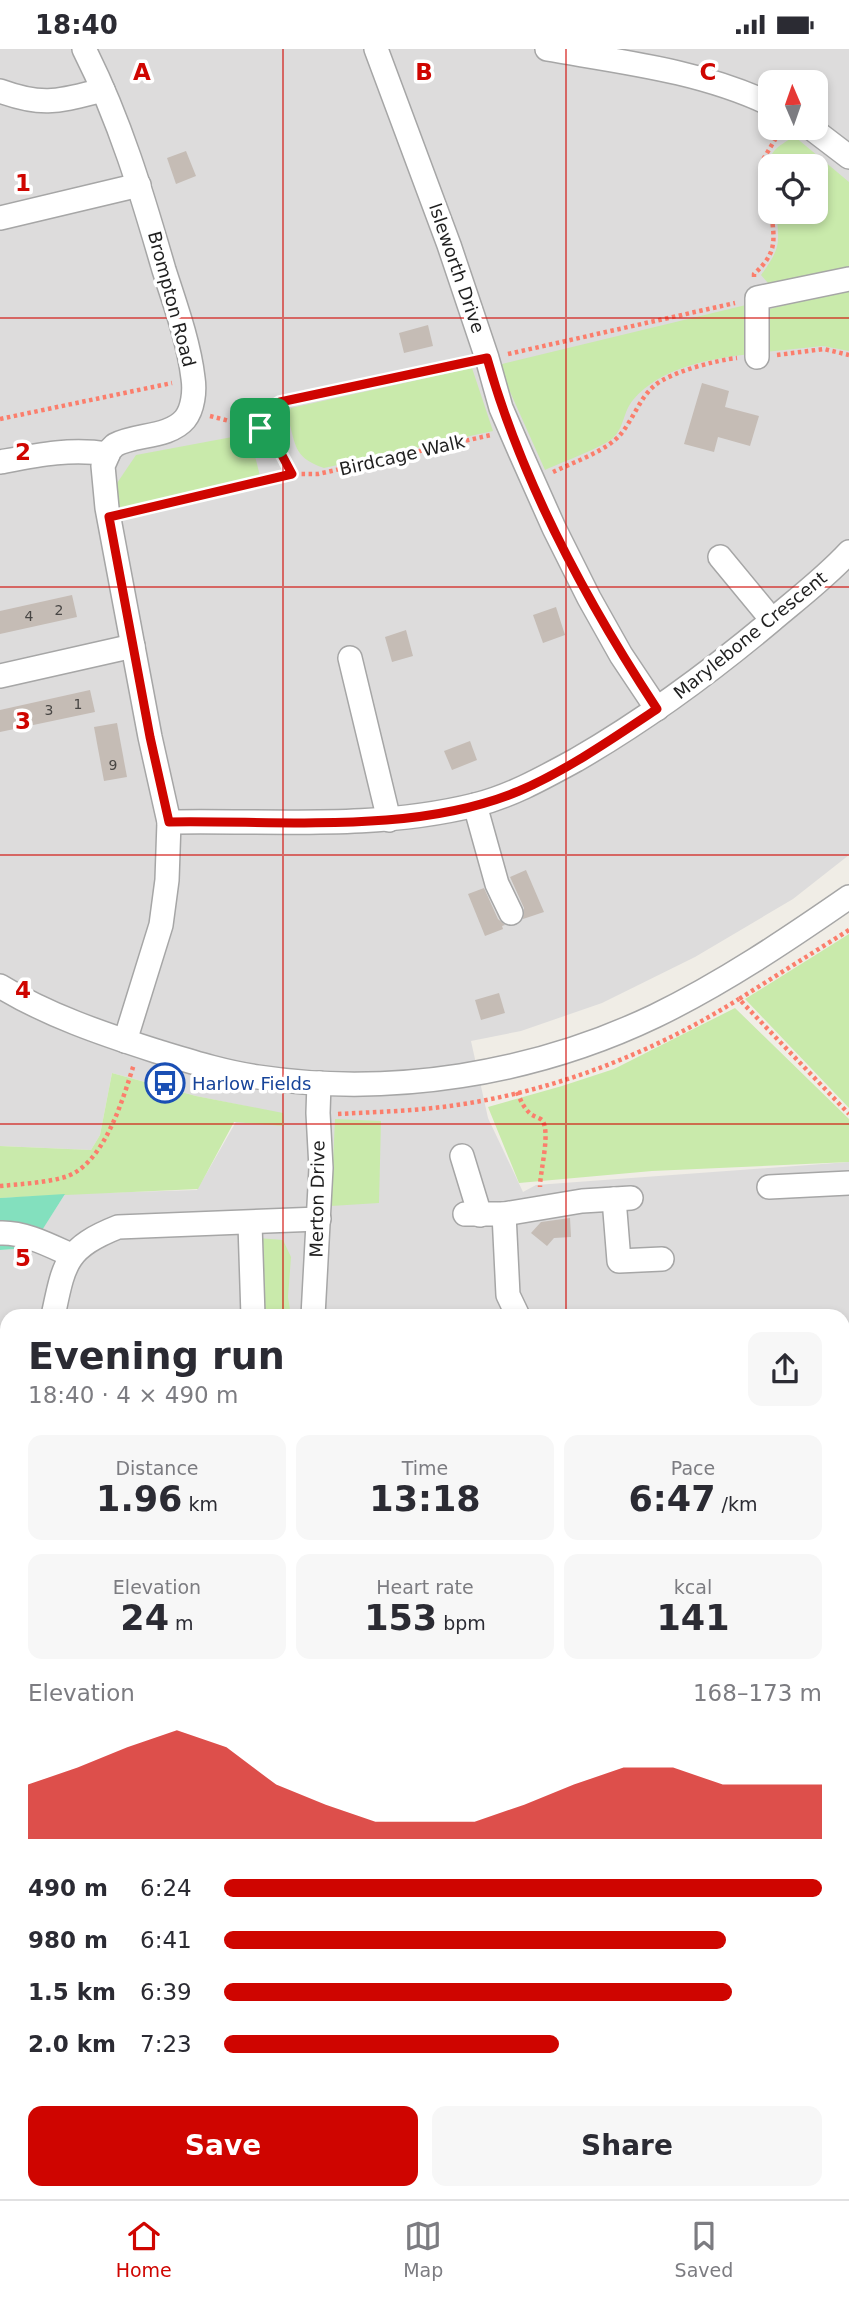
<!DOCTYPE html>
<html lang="en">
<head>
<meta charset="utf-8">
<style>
  :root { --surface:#fff; --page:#f7f7f7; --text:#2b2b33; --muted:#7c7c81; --line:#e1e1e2; --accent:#cf0500 }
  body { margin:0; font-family:"DejaVu Sans",sans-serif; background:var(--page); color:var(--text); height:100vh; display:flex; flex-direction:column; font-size:26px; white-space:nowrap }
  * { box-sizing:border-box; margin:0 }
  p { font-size:23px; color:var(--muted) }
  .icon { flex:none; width:38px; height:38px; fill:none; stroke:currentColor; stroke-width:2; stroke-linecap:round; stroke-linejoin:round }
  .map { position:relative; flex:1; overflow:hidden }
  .drawer { position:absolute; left:0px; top:1260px; width:850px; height:891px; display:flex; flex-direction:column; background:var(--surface); border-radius:21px 21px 0 0; box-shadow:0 4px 10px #0003 }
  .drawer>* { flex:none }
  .needle { width:46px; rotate:358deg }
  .controls { position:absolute; left:758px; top:21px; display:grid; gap:14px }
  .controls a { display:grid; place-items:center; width:70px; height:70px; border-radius:14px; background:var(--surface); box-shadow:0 4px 10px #0003; font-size:35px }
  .pin { position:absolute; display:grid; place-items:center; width:60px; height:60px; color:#fff; margin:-30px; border-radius:14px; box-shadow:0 4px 10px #0006 }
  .round { display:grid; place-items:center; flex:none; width:74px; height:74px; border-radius:14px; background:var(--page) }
  .headline { display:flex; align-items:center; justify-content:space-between; height:119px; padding:0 28px }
  h1 { font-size:38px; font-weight:600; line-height:52px }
  .figures { display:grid; grid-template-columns:repeat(3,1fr); gap:10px; height:119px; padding:7px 28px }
  .figures div { display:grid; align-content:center; border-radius:14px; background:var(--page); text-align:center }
  .figures b { font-size:35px; font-weight:600 }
  .figures small { font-size:19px; font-weight:400 }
  .figures p { font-size:19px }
  .chart { height:196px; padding:14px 28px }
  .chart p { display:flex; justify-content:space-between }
  .chart svg { width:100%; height:126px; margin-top:7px; fill:var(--accent); opacity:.7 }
  .cta { display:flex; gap:14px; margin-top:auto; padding:14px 28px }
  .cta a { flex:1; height:80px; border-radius:14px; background:var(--accent); color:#fff; font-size:28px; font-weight:600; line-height:80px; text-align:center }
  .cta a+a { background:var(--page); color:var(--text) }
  ul { padding:0 28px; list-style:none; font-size:23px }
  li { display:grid; grid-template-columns:112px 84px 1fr; align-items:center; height:52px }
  li i { height:18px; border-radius:9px; background:var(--accent) }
  .status { display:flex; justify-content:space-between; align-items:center; height:49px; padding:0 35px; background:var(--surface); direction:ltr }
  .status svg { height:19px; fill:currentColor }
  .tab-bar { display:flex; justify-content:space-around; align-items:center; height:98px; border-top:2px solid var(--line); background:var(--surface); font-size:19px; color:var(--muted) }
  .tab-bar a { display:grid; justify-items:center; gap:4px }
  .tab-bar .active { color:var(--accent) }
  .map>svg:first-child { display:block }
</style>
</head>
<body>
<div class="status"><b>18:40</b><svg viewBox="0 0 49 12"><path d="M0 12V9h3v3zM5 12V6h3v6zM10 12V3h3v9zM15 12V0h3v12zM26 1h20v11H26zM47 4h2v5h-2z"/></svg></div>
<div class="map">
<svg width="849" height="2150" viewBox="0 0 849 2150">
  <rect width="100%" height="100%" fill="#f0ede6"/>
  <g fill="#dddcdc" fill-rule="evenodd">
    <path d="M 0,0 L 849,0 L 849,806 L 793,850 L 695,908 L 602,954 L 521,982 L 471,992 L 488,1069 L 523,1143 L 536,1136 L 849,1113 L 849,2150 L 44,2150 L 36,2144 L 844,2144 L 844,1267 L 7,1267 L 7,1515 L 0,1515 L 0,1201 L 15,1200 L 27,1204 L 65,1145 L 197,1141 L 245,1057 L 196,1047 L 112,1024 L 100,1086 L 91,1101 L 0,1097 ZM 770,33 L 816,33 L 816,79 L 770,79 ZM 770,117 L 816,117 L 816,163 L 770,163 Z"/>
    <path d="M 7,2059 L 7,2118 L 0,2112 L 0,2072 Z"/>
  </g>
  <g fill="#c9eaab">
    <path d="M 794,87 L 849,133 L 849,218 L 777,237 L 768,234 L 761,226 C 780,200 780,195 776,163 L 816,163 L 816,117 L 770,117 L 770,122 C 767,101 779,98 794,87 Z"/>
    <path d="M 849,239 L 849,302 L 823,297 L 765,303 L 766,261 Z"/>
    <path d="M 750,255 L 750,305 C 709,310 661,318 633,351 C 623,363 624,379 613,389 C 603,398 560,414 545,421 L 498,316 Z"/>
    <path d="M 472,319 L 493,382 L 324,419 C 292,408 296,395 287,365 L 291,359 Z"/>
    <path d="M 243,386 L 250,387 L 260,427 L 248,434 L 117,465 L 113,440 L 136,406 Z"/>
    <path d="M 849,885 L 849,1059 L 745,950 Z"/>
    <path d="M 735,959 L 849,1070 L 849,1113 L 652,1122 L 519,1134 L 488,1058 L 562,1037 L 614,1020 Z"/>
    <path d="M 112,1024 L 196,1047 L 283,1064 L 284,1077 L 234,1073 L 198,1140 L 0,1149 L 0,1097 L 91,1101 L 100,1086 Z"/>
    <path d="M 335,1070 L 381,1072 L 379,1154 L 331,1157 Z"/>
    <path d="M 258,1189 L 283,1191 L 291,1208 L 288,1248 L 291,1267 L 265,1267 Z"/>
    <path d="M 7,1872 L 7,2016 L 0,2029 L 0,1873 Z"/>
    <path d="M 0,2110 L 7,2114 L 7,2144 L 34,2144 L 40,2150 L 0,2150 Z"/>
  </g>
  <g fill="#83e0be">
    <path d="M 65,1145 L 27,1205 L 15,1200 L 0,1201 L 0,1149 Z"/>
    <path d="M 0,1515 L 7,1515 L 7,1872 L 0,1873 Z"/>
  </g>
  <g fill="#c5bcb5">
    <path d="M 186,102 L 196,127 L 176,135 L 167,109 Z"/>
    <path d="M 428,276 L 433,297 L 404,304 L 399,284 Z"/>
    <path d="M 702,334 L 729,342 L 725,358 L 759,367 L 750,397 L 718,388 L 714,403 L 684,395 Z"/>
    <path d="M 72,546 L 77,568 L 0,585 L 0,562 Z"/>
    <path d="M 556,558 L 565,586 L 543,594 L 533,566 Z"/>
    <path d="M 406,581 L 413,607 L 392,613 L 385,588 Z"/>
    <path d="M 90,641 L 95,663 L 0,683 L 0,661 Z"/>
    <path d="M 117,674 L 127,728 L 104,732 L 94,678 Z"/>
    <path d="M 470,692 L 477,711 L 452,721 L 444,702 Z"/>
    <path d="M 526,821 L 544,863 L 523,870 L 524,859 L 510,828 Z"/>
    <path d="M 484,839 L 498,870 L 505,876 L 502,877 L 503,880 L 485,887 L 468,845 Z"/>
    <path d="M 499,944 L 505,964 L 481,971 L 475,951 Z"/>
    <path d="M 570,1169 L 571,1188 L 554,1189 L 547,1197 L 531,1184 L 541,1173 Z"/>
  </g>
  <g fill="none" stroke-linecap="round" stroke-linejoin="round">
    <g stroke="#a6a6a6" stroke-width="26">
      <g id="minor">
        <path d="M 84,0 C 120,71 142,145 164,221 C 175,255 189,294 193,329 C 195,342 193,360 185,370 C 169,389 135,385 115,396 L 110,401 L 103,417 L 107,459 L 150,688 L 169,773 L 167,831 L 161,876 L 125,992"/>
        <path d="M 376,0 L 449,196 L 487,309 L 501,359 L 521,405 L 554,479 L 589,549 L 621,606 L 657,660"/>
        <path d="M 547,0 C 622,13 701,22 770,55"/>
        <path d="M 0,42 C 44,58 59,52 103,41"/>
        <path d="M 811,79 L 849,108"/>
        <path d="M 0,169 L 139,136"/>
        <path d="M 757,308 L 757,249 L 849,230"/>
        <path d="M 0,413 C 37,406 70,399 108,405"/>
        <path d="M 720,508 L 772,571"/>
        <path d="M 350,609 L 389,771"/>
        <path d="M 0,627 L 133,597"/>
        <path d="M 475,756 L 497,835 L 511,864"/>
        <path d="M 169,773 C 271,771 374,781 475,756 C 511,747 543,729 576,711 C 645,671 709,624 770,573 C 797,550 825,529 849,503"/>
        <path d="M 0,937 C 47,966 103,985 156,1002 C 189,1012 223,1023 258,1028 C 391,1048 534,1025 655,967 C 723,934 787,891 849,848"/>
        <path d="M 462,1107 L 480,1166"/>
        <path d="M 769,1138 L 849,1134"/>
        <path d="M 614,1150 L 619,1212 L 662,1210"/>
        <path d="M 465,1165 L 504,1165 L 582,1152 L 631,1149"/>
        <path d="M 504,1165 L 508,1246 L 518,1267"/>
        <path d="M 250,1175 L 253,1267"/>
        <path d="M 0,1184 C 24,1183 49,1196 71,1206"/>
        <path d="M 53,1267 C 64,1215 65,1199 118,1178 L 319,1170"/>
        <path d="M 313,1267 L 321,1119 L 318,1064 L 319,1034"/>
        <path d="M 844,1308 L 849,1307"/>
        <path d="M 844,1480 L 849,1485"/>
        <path d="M 844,1572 L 848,1576"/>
        <path d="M 844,1810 L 849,1803"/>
        <path d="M 844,1957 L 849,1962"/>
        <path d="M 53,2144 L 60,2150"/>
        <path d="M 485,2144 L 498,2147 L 566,2144"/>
        <path d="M 647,2144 L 678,2150"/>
        <path d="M 179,2150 L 183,2144"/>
        <path d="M 714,2150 L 716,2144"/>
      </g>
    </g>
    <g stroke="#fb7e6c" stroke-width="4.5" stroke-dasharray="3.5 3.5" stroke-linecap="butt">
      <path d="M 770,159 L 764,109 L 782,79"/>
      <path d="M 754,228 L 754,225 C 777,204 775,192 771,163"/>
      <path d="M 508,305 L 735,254"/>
      <path d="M 777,306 L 824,300 L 849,306"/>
      <path d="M 210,367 L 264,381 L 276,395 L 292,425"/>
      <path d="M 0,370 L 172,334"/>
      <path d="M 260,379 L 272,358 L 280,353 L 465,314"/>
      <path d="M 553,423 C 572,414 606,402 620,386 C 633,371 639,350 654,337 C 670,323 717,311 737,309"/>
      <path d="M 131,463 L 292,425 L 318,425 L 491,386"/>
      <path d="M 849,881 L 739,950 L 849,1065"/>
      <path d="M 517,1043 C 521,1052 524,1060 532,1066 C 534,1067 541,1070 542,1071 C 551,1083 540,1122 540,1138"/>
      <path d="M 338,1065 C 375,1063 413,1062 450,1057 C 552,1043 651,1005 739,950"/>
      <path d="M 0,1137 C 21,1135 44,1134 65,1128 C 104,1116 123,1050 134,1015"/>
      <path d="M 0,1909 L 7,1908"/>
      <path d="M 0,2046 L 7,2034"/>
      <path d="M 0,2113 L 7,2107"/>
    </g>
    <use href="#minor" stroke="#fff" stroke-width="23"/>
  </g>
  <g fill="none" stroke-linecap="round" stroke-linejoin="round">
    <g stroke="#fff" stroke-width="14">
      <path id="route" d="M 487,309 C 522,434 586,552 657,660 C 615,688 566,722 519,742 C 414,786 280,771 169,773 L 150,688 L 109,468 L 292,425 L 276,395 L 260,379 L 272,358 L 280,353 Z"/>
    </g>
    <use href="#route" stroke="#cf0500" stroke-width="9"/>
  </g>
  <path fill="none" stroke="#cf0500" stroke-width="2" stroke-opacity="0.55" d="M 283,0 L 283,1267M 566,0 L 566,1267M 0,269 L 849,269M 0,538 L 849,538M 0,806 L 849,806M 0,1075 L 849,1075M 0,1344 L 7,1344M 844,1344 L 849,1344M 0,1613 L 7,1613M 844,1613 L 849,1613M 0,1881 L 7,1881M 844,1881 L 849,1881M 283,2144 L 283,2150M 566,2144 L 566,2150"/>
  <defs>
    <g id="bus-ring" transform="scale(2.0125)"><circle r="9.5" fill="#fff" stroke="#1a4fb4" stroke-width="1.5"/><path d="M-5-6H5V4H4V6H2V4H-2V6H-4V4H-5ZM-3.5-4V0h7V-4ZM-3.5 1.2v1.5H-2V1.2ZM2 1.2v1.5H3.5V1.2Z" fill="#1a4fb4"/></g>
  </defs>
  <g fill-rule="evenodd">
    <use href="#bus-ring" x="165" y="1034"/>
  </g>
  <g text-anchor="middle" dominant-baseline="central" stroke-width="7" stroke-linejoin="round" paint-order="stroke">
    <g font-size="14" fill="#484644">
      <text x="59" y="561">2</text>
      <text x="29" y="567">4</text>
      <text x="78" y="655">1</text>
      <text x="49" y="661">3</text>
      <text x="113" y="716">9</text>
    </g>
    <g font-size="18" fill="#1f1f1f" stroke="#fff">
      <text transform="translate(457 219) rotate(71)">Isleworth Drive</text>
      <text transform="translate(172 250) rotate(75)">Brompton Road</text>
      <text transform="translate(402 406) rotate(-13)">Birdcage Walk</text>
      <text transform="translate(750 586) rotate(-39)">Marylebone Crescent</text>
      <text transform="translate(317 1150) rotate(-89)">Merton Drive</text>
    </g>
    <g font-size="18" fill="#164399" stroke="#fff" text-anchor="start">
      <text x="192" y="1034">Harlow Fields</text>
    </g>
  </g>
  <g font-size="23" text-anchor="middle" font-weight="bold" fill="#cf0500" stroke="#fff" stroke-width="7" stroke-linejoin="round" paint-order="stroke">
    <text x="142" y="31">A</text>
    <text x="424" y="31">B</text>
    <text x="708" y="31">C</text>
    <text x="23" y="142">1</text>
    <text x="23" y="411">2</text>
    <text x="23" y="680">3</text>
    <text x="23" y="949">4</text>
    <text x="23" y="1217">5</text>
  </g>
</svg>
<div class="controls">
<a><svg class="needle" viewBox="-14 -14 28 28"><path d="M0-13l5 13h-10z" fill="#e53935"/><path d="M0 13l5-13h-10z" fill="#7c7c81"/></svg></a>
<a><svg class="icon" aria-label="locate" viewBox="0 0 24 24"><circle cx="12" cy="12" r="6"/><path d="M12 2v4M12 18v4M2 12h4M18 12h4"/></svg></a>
</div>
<div class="pin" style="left:260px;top:379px;background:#1e9e55"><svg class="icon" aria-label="arrive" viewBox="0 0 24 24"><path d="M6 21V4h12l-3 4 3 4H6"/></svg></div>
<section class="drawer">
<div class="headline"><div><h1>Evening run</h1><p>18:40 · 4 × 490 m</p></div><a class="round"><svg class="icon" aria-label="share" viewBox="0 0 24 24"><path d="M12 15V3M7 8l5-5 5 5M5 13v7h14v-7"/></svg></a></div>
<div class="figures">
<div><p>Distance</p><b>1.96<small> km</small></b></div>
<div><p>Time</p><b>13:18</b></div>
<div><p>Pace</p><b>6:47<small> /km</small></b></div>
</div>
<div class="figures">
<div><p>Elevation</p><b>24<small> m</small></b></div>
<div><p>Heart rate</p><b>153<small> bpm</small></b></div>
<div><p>kcal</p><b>141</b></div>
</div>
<div class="chart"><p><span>Elevation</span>168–173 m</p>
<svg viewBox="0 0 160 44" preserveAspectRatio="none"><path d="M0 44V25L10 19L20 12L30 6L40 12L50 25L60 32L70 38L80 38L90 38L100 32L110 25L120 19L130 19L140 25L150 25L160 25V44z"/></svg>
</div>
<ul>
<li><b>490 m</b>6:24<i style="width:100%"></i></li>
<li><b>980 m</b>6:41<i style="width:84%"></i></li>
<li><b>1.5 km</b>6:39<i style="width:85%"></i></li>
<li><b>2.0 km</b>7:23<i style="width:56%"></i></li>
</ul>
<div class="cta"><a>Save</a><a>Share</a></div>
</section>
</div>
<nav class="tab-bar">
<a class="active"><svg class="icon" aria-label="home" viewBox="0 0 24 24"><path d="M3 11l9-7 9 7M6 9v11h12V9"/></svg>Home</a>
<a><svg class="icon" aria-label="map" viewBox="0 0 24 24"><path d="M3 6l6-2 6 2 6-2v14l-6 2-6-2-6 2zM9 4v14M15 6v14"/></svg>Map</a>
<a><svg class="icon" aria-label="saved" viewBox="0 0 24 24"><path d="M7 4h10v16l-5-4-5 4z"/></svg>Saved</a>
</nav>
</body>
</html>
